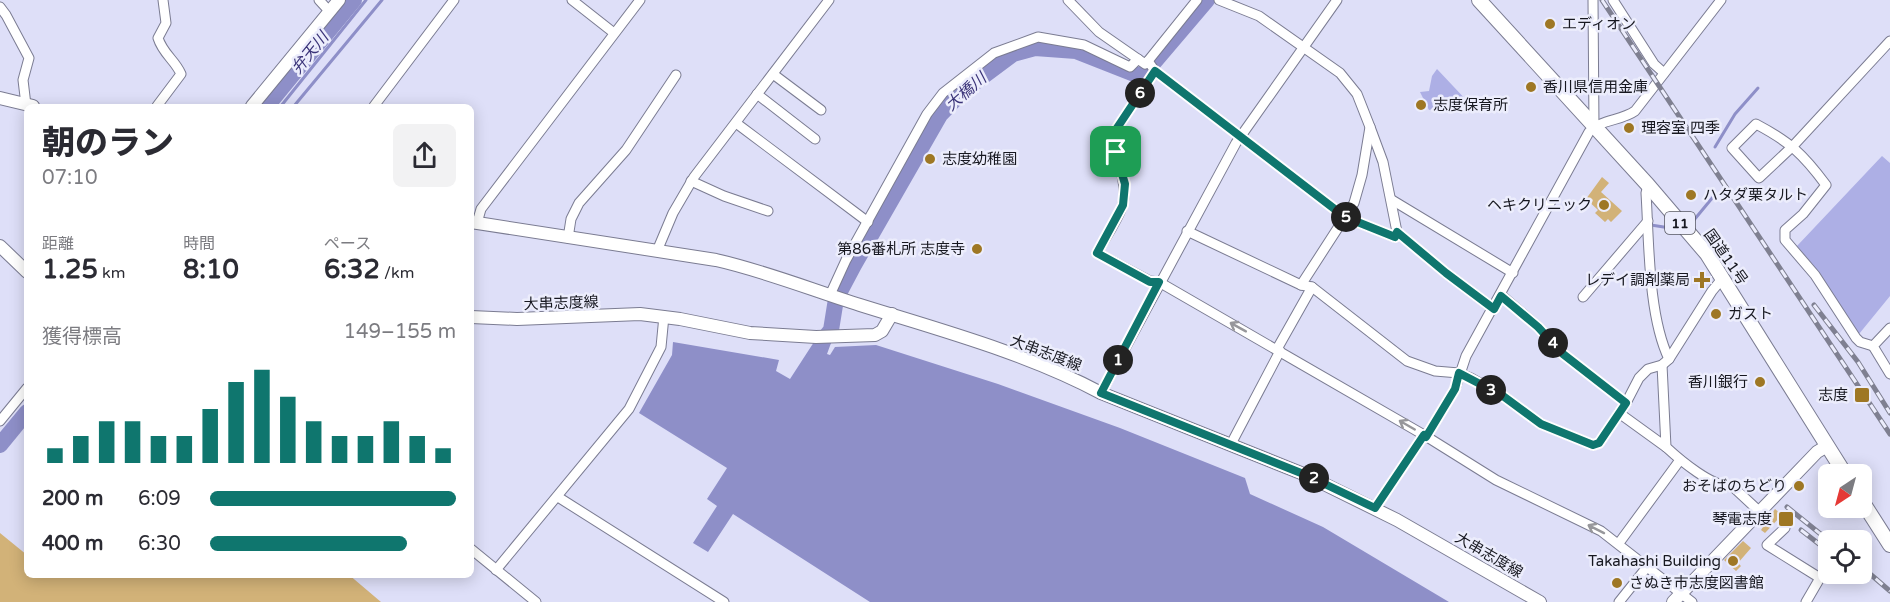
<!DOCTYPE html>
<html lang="ja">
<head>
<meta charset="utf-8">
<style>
  :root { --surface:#fff; --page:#f2f2f3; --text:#2b2b33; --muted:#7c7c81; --accent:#0f766e }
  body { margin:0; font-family:"Varela Round","Noto Sans JP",sans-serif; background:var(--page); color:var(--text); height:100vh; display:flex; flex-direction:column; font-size:22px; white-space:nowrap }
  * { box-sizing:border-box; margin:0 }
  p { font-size:20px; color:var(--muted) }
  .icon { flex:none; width:33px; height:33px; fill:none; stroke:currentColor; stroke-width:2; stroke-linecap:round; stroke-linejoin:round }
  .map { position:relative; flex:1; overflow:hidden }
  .side { position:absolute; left:24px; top:104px; width:450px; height:474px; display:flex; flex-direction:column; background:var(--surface); border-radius:9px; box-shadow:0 3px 15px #0003 }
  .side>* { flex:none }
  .needle { width:39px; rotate:216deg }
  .buttons { position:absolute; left:1818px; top:464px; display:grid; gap:12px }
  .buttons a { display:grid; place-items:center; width:54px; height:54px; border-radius:9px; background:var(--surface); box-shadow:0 3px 15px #0003; font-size:30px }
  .pin { position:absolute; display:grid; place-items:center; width:51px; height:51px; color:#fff; margin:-26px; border-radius:12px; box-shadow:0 3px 9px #0006 }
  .km { position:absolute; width:30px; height:30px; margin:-15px; border-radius:50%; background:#222; color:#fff; font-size:16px; line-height:30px; text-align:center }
  .round { display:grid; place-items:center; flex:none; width:63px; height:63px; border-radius:9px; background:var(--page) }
  .head { display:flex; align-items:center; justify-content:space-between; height:102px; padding:0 18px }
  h1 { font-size:33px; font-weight:800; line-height:45px }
  .figures { display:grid; grid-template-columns:repeat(3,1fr); gap:9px; height:102px; padding:6px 18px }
  .figures div { display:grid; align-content:center }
  .figures b { font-size:26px; font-weight:800 }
  .figures small { font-size:16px; font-weight:400 }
  .figures p { font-size:16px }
  .chart { height:168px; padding:12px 18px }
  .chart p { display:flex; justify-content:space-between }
  .chart svg { width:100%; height:108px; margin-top:6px; stroke:var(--accent); stroke-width:6 }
  ul { padding:0 18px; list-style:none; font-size:20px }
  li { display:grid; grid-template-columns:96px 72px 1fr; align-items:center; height:45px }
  li i { height:15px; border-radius:8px; background:var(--accent) }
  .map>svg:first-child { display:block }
</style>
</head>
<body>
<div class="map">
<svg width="1890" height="602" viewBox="0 0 1890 602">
  <rect width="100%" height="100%" fill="#dedff8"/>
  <g fill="#adafe5">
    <path d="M 1437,69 L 1469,103 L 1464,109 L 1457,112 L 1446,105 L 1429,110 L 1420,92 L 1429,91 L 1432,76 Z"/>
    <path d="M 1882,156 L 1890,163 L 1890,296 L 1859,334 L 1820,274 L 1797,246 Z"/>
  </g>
  <path fill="#8e8fc8" d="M 673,342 L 779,360 L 776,371 L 790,379 L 814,342 L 831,343 L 827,354 L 830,355 L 835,347 L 876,345 L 998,384 L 1120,428 L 1245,478 L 1250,494 L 1323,527 L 1449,602 L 870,602 L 733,514 L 708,552 L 693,543 L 717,506 L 707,499 L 727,468 L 639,413 L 672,355 Z"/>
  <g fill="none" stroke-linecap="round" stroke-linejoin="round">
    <g stroke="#8e8fc8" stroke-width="3">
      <path d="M 281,106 L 366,0"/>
      <path d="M 294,106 L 382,0"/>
      <path d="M 1715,147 L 1735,114 L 1758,88"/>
      <path d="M 1694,220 L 1713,197"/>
      <path d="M 1651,225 L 1670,228"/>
    </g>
    <g stroke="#8e8fc8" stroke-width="16">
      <path d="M 267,106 L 354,0"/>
      <path d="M 821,343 L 831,330 L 836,299 L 854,265 L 940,115 L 962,92 L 1013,54 L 1035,48 L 1076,51 L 1137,75 L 1144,74 L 1207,0"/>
      <path d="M 0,445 L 27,412"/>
    </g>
  </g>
  <g fill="#d2b278">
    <path d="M 1602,177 L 1609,183 L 1601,192 L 1622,211 L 1611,222 L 1608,219 L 1605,222 L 1595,213 L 1598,210 L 1586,199 Z"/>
    <path d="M 1775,509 L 1782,515 L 1765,533 L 1761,530 Z"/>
    <path d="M 0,533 L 27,555 L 27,574 L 348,574 L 381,602 L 0,602 Z"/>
    <path d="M 1743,541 L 1751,548 L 1738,563 L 1741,566 L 1736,571 L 1724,560 Z"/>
  </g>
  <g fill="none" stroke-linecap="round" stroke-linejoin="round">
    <g stroke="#7b7c92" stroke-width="11">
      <g id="minor">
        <path d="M 319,0 L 330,12"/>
        <path d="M 572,0 L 614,33"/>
        <path d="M 1068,0 L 1099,32 L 1145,64 L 1148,61 L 1155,71 L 1345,217 L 1395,237 L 1397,232 L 1446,273 L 1494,309"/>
        <path d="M 1219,0 L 1259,16 L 1340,73 L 1357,94 L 1370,127 L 1362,175 L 1354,203 L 1301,285 L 1312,287 L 1407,361 L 1435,371 L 1459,373 L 1471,378 L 1503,396 L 1541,424 L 1593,445 L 1599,443 L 1626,403 L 1639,378 L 1648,369 L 1662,365 L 1669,359 L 1712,291 L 1722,279"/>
        <path d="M 1593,0 L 1594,127"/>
        <path d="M 1613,0 L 1654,64 L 1664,73"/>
        <path d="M 0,7 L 6,15 L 29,58 L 23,80 L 26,105"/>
        <path d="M 1148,61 L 1197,0"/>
        <path d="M 1155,71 L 1111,137 C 1117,155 1129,190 1122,207 C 1116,223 1105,238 1097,253 L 1150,281 L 1159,282 L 1424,435 L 1496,480 L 1601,531 L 1692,602"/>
        <path d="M 773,74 L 821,110"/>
        <path d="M 757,94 L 815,139"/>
        <path d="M 157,106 L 181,74 C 175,60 163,54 158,38 L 166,23 L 163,0"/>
        <path d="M 374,106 L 454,0"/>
        <path d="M 736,123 L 868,222"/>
        <path d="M 1370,127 L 1383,162 L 1397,232"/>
        <path d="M 691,181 L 724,196 L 768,211"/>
        <path d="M 1648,185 L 1646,193 C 1649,240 1648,316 1669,359"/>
        <path d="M 1392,200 L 1513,273"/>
        <path d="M 477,223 L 481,209 L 640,0"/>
        <path d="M 1187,231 L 1301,285"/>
        <path d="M 568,238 L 571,219 L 579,203 L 626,150 L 676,75"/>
        <path d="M 657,251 L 673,213 L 694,177 L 829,0"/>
        <path d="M 830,295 L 846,260 L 927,114 L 943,93 L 994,53 L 1038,37 L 1084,45 L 1130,67 L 1138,59"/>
        <path d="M 1501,295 L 1538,327 L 1563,354 L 1626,403"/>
        <path d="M 1583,297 L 1648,221"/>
        <path d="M 1890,328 L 1873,346 L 1890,374"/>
        <path d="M 1873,346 L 1860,342 L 1856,338 L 1815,275 L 1785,240 L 1785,230 L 1803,214 L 1826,185 C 1803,154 1790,142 1756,124 L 1732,148 L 1759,178 L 1793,146 L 1890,41"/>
        <path d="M 1277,349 L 1312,287"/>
        <path d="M 1662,365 L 1666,447 C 1680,460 1713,488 1732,486 L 1760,512"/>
        <path d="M 1101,393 L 1236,143 L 1337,0"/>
        <path d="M 1619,413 L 1666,447"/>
        <path d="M 0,421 L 27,388"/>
        <path d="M 1426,437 L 1455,389 L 1466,356 L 1589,132 C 1601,119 1621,121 1635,111 L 1721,0"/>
        <path d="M 1231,444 L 1280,351"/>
        <path d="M 558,497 L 724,602"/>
        <path d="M 1375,508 L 1424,435"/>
        <path d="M 1785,528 L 1767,545 L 1820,578 L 1806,602"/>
        <path d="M 1619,543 L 1680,460"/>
        <path d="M 471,549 L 536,602"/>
        <path d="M 496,570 L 629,409 L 661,347 L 664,316"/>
        <path d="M 1619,602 L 1647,567"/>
      </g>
    </g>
    <g stroke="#7b7c92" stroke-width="14">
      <g id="major">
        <path d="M 0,98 L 33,106"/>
        <path d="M 252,106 L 339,0"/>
        <path d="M 471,222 L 716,260 C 765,271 812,290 860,305 C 940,330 1026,353 1101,393 L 1306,475 L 1397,520 L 1540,602"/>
        <path d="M 0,246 L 27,272"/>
        <path d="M 471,317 L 517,319 L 640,314 L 680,319 L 750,333 L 816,337 L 875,335 L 882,331 L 892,314"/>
        <path d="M 1673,602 L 1817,452 L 1827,446"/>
      </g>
    </g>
    <g stroke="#7b7c92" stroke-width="16">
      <g id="highway">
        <path d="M 1479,0 L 1648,185 L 1707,254 L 1845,474"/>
        <path d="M 1862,501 L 1890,545"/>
      </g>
    </g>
    <use href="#minor" stroke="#fff" stroke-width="9"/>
    <use href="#major" stroke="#fff" stroke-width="12"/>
    <use href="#highway" stroke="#fff" stroke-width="14"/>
    <g stroke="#7f8091" stroke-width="5">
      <g id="rail">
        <path d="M 1602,0 L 1890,434"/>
        <path d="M 1814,305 L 1858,362 L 1890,413"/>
        <path d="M 1787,507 L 1828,540"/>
        <path d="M 1801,530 L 1828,551"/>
        <path d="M 1862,567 L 1890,591"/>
      </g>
    </g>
    <use href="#rail" stroke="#ecedfc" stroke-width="3" stroke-dasharray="9" stroke-linecap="butt"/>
  </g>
  <defs><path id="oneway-shaft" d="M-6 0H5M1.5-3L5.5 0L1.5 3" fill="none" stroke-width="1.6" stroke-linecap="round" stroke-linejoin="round" transform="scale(1.5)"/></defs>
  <g stroke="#97979b">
    <use href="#oneway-shaft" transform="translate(1238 327) rotate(-151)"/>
    <use href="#oneway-shaft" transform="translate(1407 425) rotate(-150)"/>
    <use href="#oneway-shaft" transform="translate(1596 529) rotate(-153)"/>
  </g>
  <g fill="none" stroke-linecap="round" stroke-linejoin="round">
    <g stroke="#fff" stroke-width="12">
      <path id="route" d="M 1155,71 L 1345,217 L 1395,237 L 1397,232 L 1446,273 L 1494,309 L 1501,296 L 1538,327 L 1563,354 L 1626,403 L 1599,443 L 1593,445 L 1541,424 L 1503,396 L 1459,373 L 1455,389 L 1426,437 L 1424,435 L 1375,508 L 1306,475 L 1101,393 L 1159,282 L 1150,282 L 1097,253 L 1123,205 L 1125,184 L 1111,137 Z"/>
    </g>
    <use href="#route" stroke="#0f766e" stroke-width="8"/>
  </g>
  <g fill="#9e7724" stroke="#ecedfc" stroke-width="2">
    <circle cx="1550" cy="24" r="6"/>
    <circle cx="1531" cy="87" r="6"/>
    <circle cx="1421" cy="105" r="6"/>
    <circle cx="1629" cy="128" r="6"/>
    <circle cx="930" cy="159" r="6"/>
    <circle cx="1691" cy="195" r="6"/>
    <circle cx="1604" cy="205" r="6"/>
    <circle cx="977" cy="249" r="6"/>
    <path d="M1699 271h6v6h6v6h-6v6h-6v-6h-6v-6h6z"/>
    <circle cx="1716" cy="314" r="6"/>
    <circle cx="1760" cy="382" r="6"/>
    <rect x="1854" y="387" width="16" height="16" rx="3"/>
    <circle cx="1799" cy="486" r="6"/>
    <rect x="1778" y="511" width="16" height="16" rx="3"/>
    <circle cx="1733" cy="561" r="6"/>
    <circle cx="1617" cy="583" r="6"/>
  </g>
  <g text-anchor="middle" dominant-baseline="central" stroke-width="5" stroke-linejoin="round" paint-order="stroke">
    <rect fill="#ecedfc" stroke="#575862" stroke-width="1.5" x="1665" y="212" width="30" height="22" rx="4.5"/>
    <g font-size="14" font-weight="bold" fill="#171820">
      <text x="1680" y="223">11</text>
    </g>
    <g font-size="15" fill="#171820" stroke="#ecedfc" text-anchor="start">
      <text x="1562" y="24">エディオン</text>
      <text x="1543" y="87">香川県信用金庫</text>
      <text x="1433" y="105">志度保育所</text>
      <text x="1641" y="128">理容室 四季</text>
      <text x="942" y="159">志度幼稚園</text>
      <text x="1703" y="195">ハタダ栗タルト</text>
      <text x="1592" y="205" text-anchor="end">ヘキクリニック</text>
      <text x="965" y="249" text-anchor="end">第86番札所 志度寺</text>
      <text x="1690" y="280" text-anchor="end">レデイ調剤薬局</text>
      <text x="1728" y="314">ガスト</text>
      <text x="1748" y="382" text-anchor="end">香川銀行</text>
      <text x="1848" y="395" text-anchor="end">志度</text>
      <text x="1787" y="486" text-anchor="end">おそばのちどり</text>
      <text x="1772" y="519" text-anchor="end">琴電志度</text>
      <text x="1721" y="561" text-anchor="end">Takahashi Building</text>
      <text x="1629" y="583">さぬき市志度図書館</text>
    </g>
    <g font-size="15" fill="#171820" stroke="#ecedfc">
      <text transform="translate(1726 257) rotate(55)">国道11号</text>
      <text transform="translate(561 303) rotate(-2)">大串志度線</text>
      <text transform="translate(1046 353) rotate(21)">大串志度線</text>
      <text transform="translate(1489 555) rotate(30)">大串志度線</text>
    </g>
    <g font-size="16" font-style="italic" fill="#3a3378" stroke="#ecedfc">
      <text transform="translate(310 53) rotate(-51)">弁天川</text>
      <text transform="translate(966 92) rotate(-41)">大橋川</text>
    </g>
  </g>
</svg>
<div class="buttons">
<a><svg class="needle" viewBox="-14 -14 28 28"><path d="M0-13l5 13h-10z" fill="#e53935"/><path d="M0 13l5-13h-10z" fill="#7c7c81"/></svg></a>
<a><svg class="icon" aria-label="locate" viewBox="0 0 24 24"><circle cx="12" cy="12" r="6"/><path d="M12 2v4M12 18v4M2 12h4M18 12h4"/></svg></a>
</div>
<div class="pin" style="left:1116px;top:152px;background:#1e9e55"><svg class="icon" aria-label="arrive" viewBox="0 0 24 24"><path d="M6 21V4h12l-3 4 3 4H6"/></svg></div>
<b class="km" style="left:1118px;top:360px">1</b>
<b class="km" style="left:1314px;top:478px">2</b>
<b class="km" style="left:1491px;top:390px">3</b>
<b class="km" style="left:1553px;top:343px">4</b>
<b class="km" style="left:1346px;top:217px">5</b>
<b class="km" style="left:1140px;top:93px">6</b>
<section class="side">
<div class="head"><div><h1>朝のラン</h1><p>07:10</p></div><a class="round"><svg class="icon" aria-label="share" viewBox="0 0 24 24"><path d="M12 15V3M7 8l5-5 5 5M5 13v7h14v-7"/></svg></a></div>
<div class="figures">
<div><p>距離</p><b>1.25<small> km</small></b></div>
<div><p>時間</p><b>8:10</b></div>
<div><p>ペース</p><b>6:32<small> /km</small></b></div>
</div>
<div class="chart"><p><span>獲得標高</span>149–155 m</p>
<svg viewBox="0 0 160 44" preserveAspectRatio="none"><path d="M5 44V38M15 44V33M25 44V27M35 44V27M45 44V33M55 44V33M65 44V22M75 44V11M85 44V6M95 44V17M105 44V27M115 44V33M125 44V33M135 44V27M145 44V33M155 44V38"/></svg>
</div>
<ul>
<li><b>200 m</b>6:09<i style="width:100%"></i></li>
<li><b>400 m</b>6:30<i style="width:80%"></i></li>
</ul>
</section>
</div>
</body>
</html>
